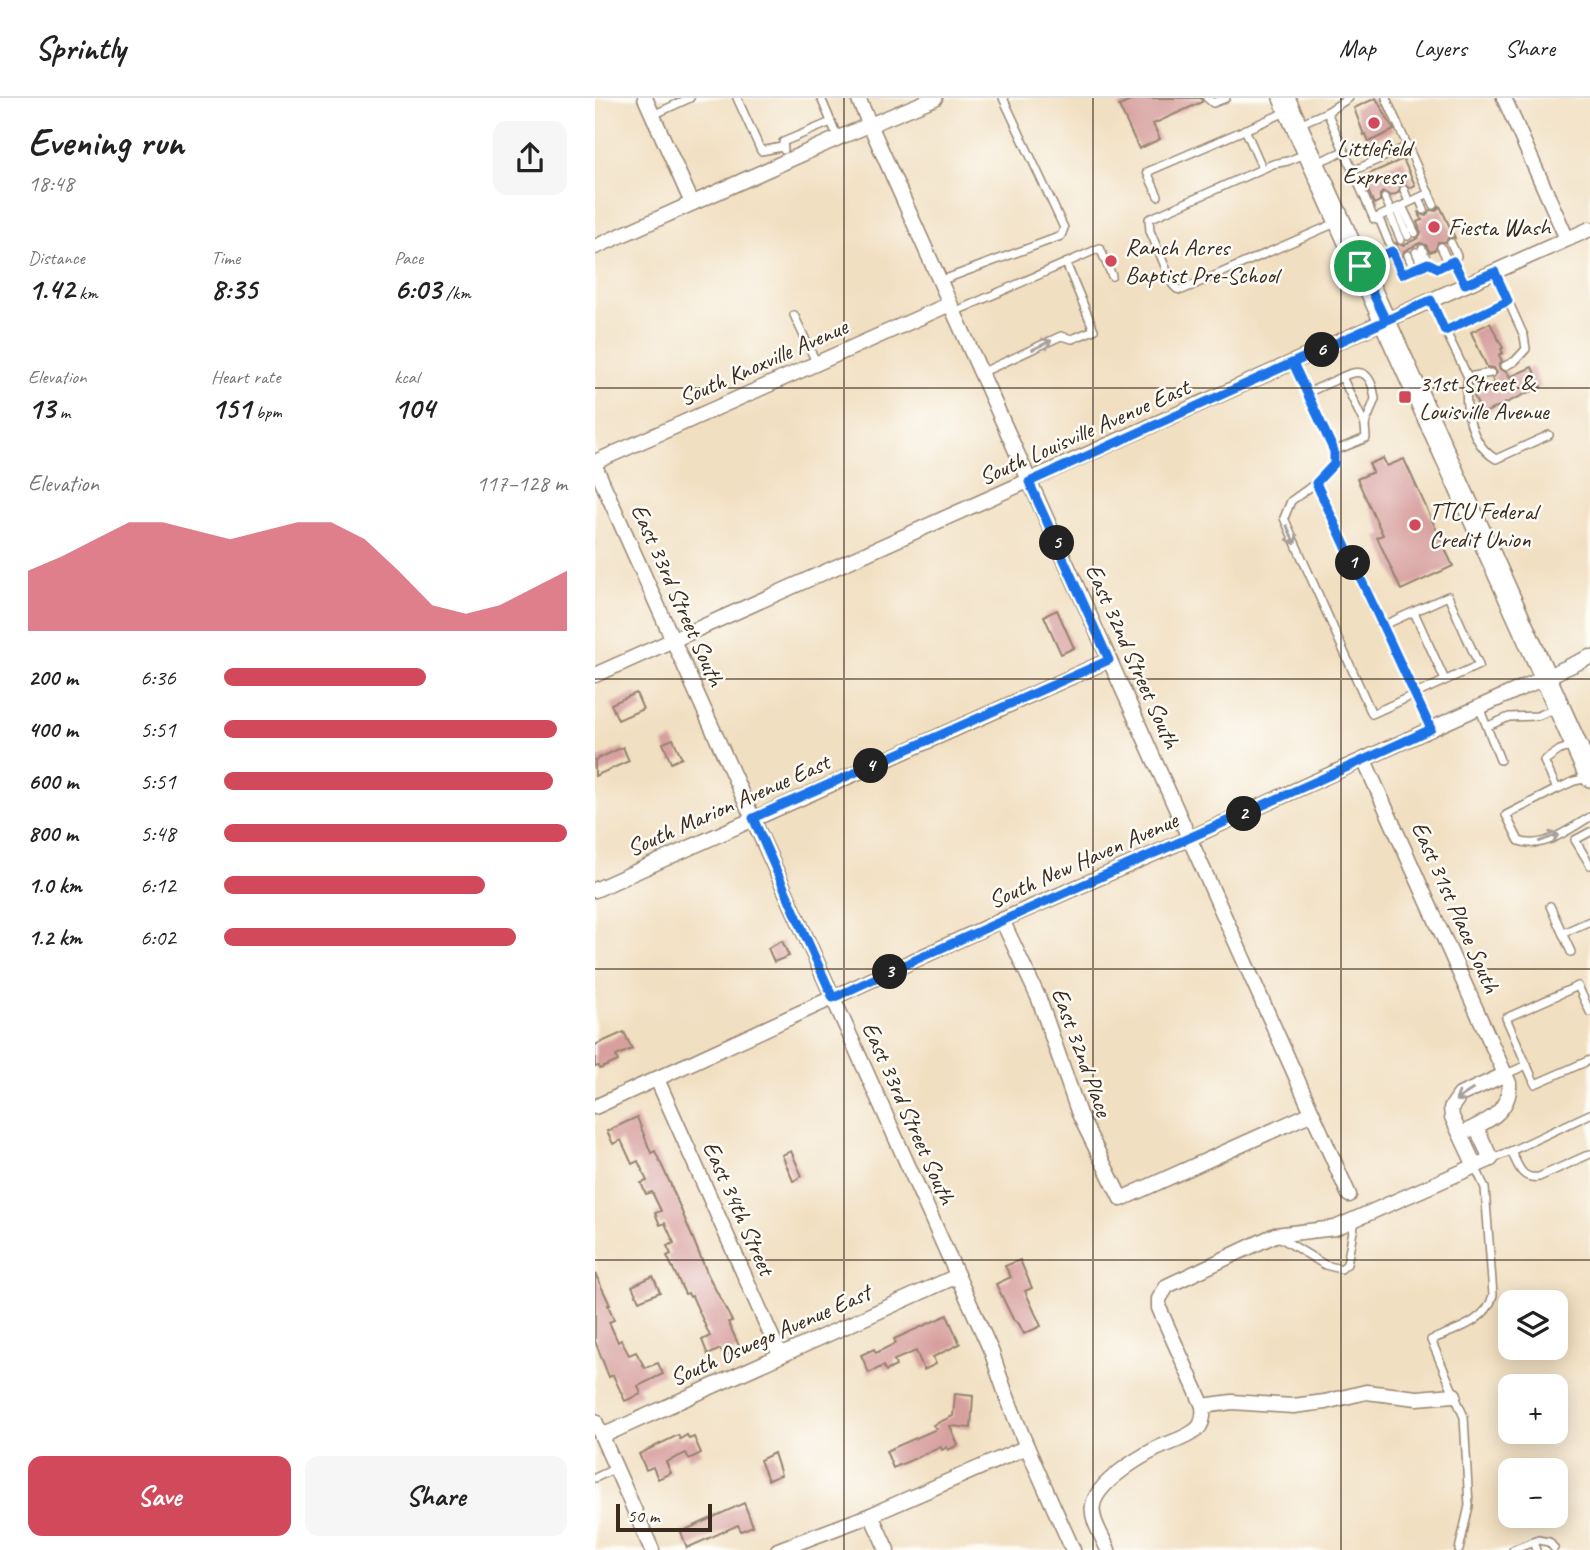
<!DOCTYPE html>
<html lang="en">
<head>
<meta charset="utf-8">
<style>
  :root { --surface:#fff; --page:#f6f6f6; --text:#222; --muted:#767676; --line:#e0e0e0; --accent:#d1495b }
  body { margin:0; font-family:Caveat,sans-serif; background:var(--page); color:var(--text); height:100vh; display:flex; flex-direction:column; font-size:26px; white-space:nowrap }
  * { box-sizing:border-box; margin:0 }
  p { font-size:23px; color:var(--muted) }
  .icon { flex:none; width:38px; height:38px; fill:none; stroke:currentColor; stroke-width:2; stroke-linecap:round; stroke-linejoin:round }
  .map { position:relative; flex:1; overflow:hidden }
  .side { display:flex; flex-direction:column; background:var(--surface); width:595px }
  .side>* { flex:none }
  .buttons { position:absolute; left:903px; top:1192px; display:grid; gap:14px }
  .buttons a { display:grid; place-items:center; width:70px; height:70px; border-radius:14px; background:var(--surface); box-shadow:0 4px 18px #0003; font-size:35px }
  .scale { position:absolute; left:21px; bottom:18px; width:96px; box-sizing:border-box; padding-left:7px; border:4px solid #3b2a1e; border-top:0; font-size:19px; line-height:24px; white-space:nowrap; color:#3b2a1e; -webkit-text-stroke:5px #fdfcf7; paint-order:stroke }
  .pin { position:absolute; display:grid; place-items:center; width:60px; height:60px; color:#fff; margin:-30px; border:4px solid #fff; border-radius:50%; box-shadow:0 2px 7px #0007 }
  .km { position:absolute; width:35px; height:35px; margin:-18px; border-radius:50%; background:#222; color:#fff; font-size:19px; line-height:35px; text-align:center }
  .round { display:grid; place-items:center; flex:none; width:74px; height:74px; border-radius:14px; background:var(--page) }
  .summary { display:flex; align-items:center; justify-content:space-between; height:119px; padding:0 28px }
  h1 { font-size:38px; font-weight:700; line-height:52px }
  .metrics { display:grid; grid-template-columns:repeat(3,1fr); gap:10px; height:119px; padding:7px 28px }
  .metrics div { display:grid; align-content:center }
  .metrics b { font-size:30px; font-weight:700 }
  .metrics small { font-size:19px; font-weight:400 }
  .metrics p { font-size:19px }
  .chart { height:196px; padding:14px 28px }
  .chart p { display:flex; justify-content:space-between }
  .chart svg { width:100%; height:126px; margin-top:7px; fill:var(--accent); opacity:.7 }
  .button { display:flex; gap:14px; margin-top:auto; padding:14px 28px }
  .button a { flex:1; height:80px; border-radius:14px; background:var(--accent); color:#fff; font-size:28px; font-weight:700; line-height:80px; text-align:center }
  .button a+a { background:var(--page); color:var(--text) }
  ul { padding:0 28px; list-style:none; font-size:23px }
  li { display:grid; grid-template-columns:112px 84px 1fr; align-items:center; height:52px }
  li i { height:18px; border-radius:9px; background:var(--accent) }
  header { display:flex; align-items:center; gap:42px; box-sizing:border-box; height:98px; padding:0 35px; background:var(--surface); border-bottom:2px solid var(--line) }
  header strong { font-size:33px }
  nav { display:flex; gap:38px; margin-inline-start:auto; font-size:24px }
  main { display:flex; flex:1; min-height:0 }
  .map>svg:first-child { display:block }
</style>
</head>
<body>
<header>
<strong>Sprintly</strong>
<nav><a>Map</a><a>Layers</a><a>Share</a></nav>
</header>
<main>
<section class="side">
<div class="summary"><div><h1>Evening run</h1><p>18:48</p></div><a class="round"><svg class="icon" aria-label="share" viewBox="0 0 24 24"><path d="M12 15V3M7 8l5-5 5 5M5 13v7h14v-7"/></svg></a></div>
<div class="metrics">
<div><p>Distance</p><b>1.42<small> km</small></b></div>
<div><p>Time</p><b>8:35</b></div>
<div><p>Pace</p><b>6:03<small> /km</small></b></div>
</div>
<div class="metrics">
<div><p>Elevation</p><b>13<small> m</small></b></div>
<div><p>Heart rate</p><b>151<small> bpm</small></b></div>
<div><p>kcal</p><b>104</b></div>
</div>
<div class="chart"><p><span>Elevation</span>117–128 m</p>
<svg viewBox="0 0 160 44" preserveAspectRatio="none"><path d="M0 44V23L10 18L20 12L30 6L40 6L50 9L60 12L70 9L80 6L90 6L100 12L110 23L120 35L130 38L140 35L150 29L160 23V44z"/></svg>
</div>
<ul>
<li><b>200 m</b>6:36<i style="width:59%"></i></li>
<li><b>400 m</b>5:51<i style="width:97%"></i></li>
<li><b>600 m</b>5:51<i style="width:96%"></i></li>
<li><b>800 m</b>5:48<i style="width:100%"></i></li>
<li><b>1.0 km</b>6:12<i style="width:76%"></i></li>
<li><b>1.2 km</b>6:02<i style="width:85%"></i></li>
</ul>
<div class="button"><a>Save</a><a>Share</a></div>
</section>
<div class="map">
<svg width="995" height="1452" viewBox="0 0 995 1452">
  <rect width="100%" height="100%" fill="#fdfcf7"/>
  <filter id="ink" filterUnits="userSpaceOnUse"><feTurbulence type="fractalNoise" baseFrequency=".0143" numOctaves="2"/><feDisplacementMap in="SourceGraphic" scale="14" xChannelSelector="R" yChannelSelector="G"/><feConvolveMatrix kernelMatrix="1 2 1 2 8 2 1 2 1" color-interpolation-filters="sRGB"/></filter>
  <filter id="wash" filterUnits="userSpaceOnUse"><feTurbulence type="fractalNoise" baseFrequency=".00686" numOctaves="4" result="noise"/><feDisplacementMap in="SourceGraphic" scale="28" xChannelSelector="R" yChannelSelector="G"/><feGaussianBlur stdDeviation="1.57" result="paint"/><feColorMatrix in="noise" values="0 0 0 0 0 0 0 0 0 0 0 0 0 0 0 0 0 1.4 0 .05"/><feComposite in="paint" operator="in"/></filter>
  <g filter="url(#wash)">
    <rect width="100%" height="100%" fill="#f1dfc1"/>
    <g id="blocks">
      <g fill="#d79f9e">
        <path d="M 542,0 L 606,0 L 607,4 L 558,26 L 565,41 L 544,51 L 524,8 Z"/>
        <path d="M 781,0 L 799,32 L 774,44 L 771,36 L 769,37 L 759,10 Z"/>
        <path d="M 808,61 L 820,87 L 815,90 L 810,86 L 806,87 L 803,95 L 796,98 L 788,94 L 785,97 L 785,103 L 779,106 L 767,79 Z"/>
        <path d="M 845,108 L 860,140 L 854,139 L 850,144 L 843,144 L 840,152 L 835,154 L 831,147 L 825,145 L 809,153 L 807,160 L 801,145 L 808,148 L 823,140 L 826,135 L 822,124 L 827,122 L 824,115 L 831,118 L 835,112 L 841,113 Z"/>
        <path d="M 895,225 L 908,250 L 906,251 L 908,255 L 904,257 L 907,263 L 904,267 L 905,271 L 912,274 L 915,279 L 937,269 L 946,289 L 887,316 L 878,296 L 900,286 L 897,281 L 902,275 L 899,270 L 892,269 L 876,234 Z"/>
        <path d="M 788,360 L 792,368 L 809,361 L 858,468 L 806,492 L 782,439 L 788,437 L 762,381 L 778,374 L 774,366 Z"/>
        <path d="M 462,512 L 479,550 L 466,556 L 449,518 Z"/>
        <path d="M 41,595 L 48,611 L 23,622 L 16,606 Z"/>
        <path d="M 78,641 L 87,660 L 76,665 L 68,645 Z"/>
        <path d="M 28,649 L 34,663 L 0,678 L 0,662 Z"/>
        <path d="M 187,843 L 194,858 L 179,864 L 173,850 Z"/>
        <path d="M 29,934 L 37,951 L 21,958 L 23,963 L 5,971 L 4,968 L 0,969 L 0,947 Z"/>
        <path d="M 42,1019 L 56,1055 L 60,1053 L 75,1085 L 113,1177 L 137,1223 L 133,1224 L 145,1250 L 129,1258 L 125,1251 L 113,1257 L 107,1242 L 115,1238 L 97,1198 L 95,1199 L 93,1195 L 90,1196 L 72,1158 L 76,1156 L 72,1148 L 79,1145 L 70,1125 L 65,1127 L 60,1115 L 66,1113 L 57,1094 L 51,1096 L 46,1085 L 52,1083 L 43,1063 L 37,1066 L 26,1042 L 18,1046 L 12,1033 Z"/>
        <path d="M 196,1053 L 207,1078 L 198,1083 L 187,1057 Z"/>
        <path d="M 425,1162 L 437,1190 L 430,1193 L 446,1228 L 429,1236 L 424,1226 L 418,1221 L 401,1186 L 416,1179 L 410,1168 Z"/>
        <path d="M 0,1175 L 15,1207 L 13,1207 L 19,1222 L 14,1224 L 23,1244 L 26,1242 L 34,1257 L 41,1254 L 50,1270 L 63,1265 L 68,1276 L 43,1288 L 46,1296 L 30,1303 L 18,1277 L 14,1279 L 0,1243 Z"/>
        <path d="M 58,1178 L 65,1194 L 44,1203 L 37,1188 Z"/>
        <path d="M 352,1217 L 365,1246 L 338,1259 L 341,1266 L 329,1272 L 321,1253 L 299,1262 L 301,1268 L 291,1273 L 288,1268 L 274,1275 L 266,1257 L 279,1251 L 281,1255 L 301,1245 L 299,1241 Z"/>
        <path d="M 360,1296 L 378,1298 L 376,1330 L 355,1328 L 363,1347 L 353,1352 L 352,1349 L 347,1352 L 346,1349 L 298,1370 L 291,1353 L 342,1331 L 338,1327 L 358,1318 Z"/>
        <path d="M 83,1337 L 85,1341 L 92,1337 L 94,1341 L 99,1339 L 106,1355 L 94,1361 L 91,1355 L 71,1364 L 76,1375 L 63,1381 L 58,1369 L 51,1372 L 44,1356 Z"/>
        <path d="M 179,1355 L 186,1377 L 173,1382 L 165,1362 Z"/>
        <path d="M 149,1405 L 158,1428 L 146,1433 L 143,1427 L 92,1450 L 86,1434 Z"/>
      </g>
    </g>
  </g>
  <g filter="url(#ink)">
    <use href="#blocks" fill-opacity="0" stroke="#968470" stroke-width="2"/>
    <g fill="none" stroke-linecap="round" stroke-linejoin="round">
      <g stroke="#968470" stroke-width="10">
        <g id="service">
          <path d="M 142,0 L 166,53 L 187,49"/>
          <path d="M 226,0 L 243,40"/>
          <path d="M 612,0 L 618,5 L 631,0"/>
          <path d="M 791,0 L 839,107"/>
          <path d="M 732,14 L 754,0"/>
          <path d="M 58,17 L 95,0"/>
          <path d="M 704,26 L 732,14 L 779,121 L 785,123 L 807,176 L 833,165 L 843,170 L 858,163 L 870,186"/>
          <path d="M 650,31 L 665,65"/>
          <path d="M 189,52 L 188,44 L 236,24"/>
          <path d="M 710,56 L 693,63 L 678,66 L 554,121 L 555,133 L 578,187 L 582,191 L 587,192 L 743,124"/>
          <path d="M 721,65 L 749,53"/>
          <path d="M 758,73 L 813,48"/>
          <path d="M 809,92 L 814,104"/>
          <path d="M 563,98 L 552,74 L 691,14"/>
          <path d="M 790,100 L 796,113"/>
          <path d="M 824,100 L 829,112"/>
          <path d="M 807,108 L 820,135"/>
          <path d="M 801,111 L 813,138"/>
          <path d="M 794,114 L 806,142"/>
          <path d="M 779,121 L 834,95"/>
          <path d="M 856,145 L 862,158 L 858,163"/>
          <path d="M 846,149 L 853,164"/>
          <path d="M 827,151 L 833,165"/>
          <path d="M 821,154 L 827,167"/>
          <path d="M 813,157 L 819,171"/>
          <path d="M 766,167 L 797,153"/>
          <path d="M 900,174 L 929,238 L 931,251 L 920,263 L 910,268"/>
          <path d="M 345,183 L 466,138 L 469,130 L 408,0"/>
          <path d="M 836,203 L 873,279"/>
          <path d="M 359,214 L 505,150 L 517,178"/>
          <path d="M 199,217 L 221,264"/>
          <path d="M 850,233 L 913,203"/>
          <path d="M 697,265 L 739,353 L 739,366 L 721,385 L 696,403 L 689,420 L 777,616 L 884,567 L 853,498 L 787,528"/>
          <path d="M 386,275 L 466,238 L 477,241 L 499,232 L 471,165"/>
          <path d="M 896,275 L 873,279 C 868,307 875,346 901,361 L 954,337"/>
          <path d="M 747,279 C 769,268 777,278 780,301 L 770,327"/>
          <path d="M 712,295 L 747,279 L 770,327 L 771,340 L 739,353"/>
          <path d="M 721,385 L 835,631"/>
          <path d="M 819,514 L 850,582"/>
          <path d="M 884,609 L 905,662"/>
          <path d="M 893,628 L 914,619 L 942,618 L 960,611"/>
          <path d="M 977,648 L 965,652 L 949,663 L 962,691 L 979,683 L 994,680"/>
          <path d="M 962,691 L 911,717 L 924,743 C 949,752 974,731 995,719"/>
          <path d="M 995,734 L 980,742 L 995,767"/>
          <path d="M 955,808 L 976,854"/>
          <path d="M 968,835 L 995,823"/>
          <path d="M 995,914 L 983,888 L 911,920 L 940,986 L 995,962"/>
          <path d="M 911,976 L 932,967"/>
          <path d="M 995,1016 L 916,1053 C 923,1067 926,1082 944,1079 L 995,1056"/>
          <path d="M 896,1061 L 916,1053"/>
          <path d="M 684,1139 L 730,1167 L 746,1171 L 752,1166 L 760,1122"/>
          <path d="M 0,1380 L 21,1370"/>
          <path d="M 938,1444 L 943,1442 L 954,1444 L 959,1450"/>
          <path d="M 864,1452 L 874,1408 L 869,1319 L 836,1242 C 859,1232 892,1224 898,1197 L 890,1090 L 880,1068"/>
          <path d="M 918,1452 L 938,1444 L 941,1452"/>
        </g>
      </g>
      <g stroke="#968470" stroke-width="17">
        <g id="minor">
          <path d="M 50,0 L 97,105"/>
          <path d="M 263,0 L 754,1097"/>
          <path d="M 909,0 L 972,141"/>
          <path d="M 0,149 L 243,40 L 340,0"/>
          <path d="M 0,364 L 355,206"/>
          <path d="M 0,368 L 397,1255 C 418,1323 449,1387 478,1452"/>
          <path d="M 0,577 L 995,131"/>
          <path d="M 769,662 L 914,985 C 916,1015 888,1026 865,1036"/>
          <path d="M 0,792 L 514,562"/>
          <path d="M 407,822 L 444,901 L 484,1016 L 526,1101 L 717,1015"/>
          <path d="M 62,981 L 185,1257"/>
          <path d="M 0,1009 L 407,822 L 595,740 L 995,559"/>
          <path d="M 880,1068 L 857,1019 L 856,1010 L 865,997 L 911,976"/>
          <path d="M 608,1308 L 637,1304 L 698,1308 L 730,1304 L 771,1294 L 822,1300 L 859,1297"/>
          <path d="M 0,1323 L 57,1452"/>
          <path d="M 7,1338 L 362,1178"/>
          <path d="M 276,1417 L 292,1452"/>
          <path d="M 183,1452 L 276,1417 L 432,1349"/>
          <path d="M 513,1452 C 508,1439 495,1421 498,1407 C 502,1385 543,1360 561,1351 C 573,1345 590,1341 601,1332 C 608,1327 609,1316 608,1308 L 564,1210 L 564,1201 L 572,1188 L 680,1137 L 740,1130 L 896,1061 L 881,1029"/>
        </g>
      </g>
      <g stroke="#968470" stroke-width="24">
        <path id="secondary" d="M 689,0 L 995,678"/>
      </g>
      <use href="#service" stroke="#fff" stroke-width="7"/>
      <use href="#minor" stroke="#fff" stroke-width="14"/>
      <use href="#secondary" stroke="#fff" stroke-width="21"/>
    </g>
    <defs><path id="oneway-shaft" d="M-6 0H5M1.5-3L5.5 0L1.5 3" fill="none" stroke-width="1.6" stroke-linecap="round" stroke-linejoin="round" transform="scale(1.75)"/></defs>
    <g stroke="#a79f9a">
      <use href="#oneway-shaft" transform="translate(447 247) rotate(-25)"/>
      <use href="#oneway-shaft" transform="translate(696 437) rotate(66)"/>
      <use href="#oneway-shaft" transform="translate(954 740) rotate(-20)"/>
      <use href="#oneway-shaft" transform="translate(869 997) rotate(147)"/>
    </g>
  </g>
  <g fill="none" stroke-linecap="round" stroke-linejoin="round" filter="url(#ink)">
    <g stroke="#fff" stroke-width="14">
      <path id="route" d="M 765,168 L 791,223 L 698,265 L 739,353 L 739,366 L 721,385 L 836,631 C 638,723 436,807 238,900 L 158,720 L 514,562 L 434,384 C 568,324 702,264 836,202 L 850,233 L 913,203 L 900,174 L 870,186 L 858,163 L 843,170 L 833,165 L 807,176 L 797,153 L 765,168"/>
    </g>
    <use href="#route" stroke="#1a73e8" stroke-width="9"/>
  </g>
  <path fill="none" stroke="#3b2a1e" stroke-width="2" stroke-opacity="0.55" d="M 249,0 L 249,1452M 498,0 L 498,1452M 746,0 L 746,1452M 0,290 L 995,290M 0,581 L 995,581M 0,871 L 995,871M 0,1162 L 995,1162"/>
  <g fill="#d1495b" stroke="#fdfcf7" stroke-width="2.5">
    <circle cx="779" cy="25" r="7"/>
    <circle cx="839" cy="129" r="7"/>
    <circle cx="516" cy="163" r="7"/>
    <rect x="803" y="292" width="14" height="14" rx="3.5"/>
    <circle cx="820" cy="427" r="7"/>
  </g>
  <g text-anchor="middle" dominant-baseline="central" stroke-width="5" stroke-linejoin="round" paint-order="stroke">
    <g font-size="24" fill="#3b2a1e" stroke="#fdfcf7" text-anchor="start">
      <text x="779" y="50" text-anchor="middle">Littlefield<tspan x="779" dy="28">Express</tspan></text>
      <text x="853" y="129">Fiesta Wash</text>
      <text x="530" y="149">Ranch Acres<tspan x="530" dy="28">Baptist Pre-School</tspan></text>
      <text x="824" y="285">31st Street &amp;<tspan x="824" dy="28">Louisville Avenue</tspan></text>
      <text x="834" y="413">TTCU Federal<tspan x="834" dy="28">Credit Union</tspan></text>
    </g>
    <g font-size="24" fill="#3b2a1e" stroke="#fdfcf7">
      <text transform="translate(168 264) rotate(-24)">South Knoxville Avenue</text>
      <text transform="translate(489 334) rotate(-24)">South Louisville Avenue East</text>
      <text transform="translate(83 497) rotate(66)">East 33rd Street South</text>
      <text transform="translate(538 558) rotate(66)">East 32nd Street South</text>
      <text transform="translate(133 707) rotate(-24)">South Marion Avenue East</text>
      <text transform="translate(488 762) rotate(-24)">South New Haven Avenue</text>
      <text transform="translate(861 809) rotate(66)">East 31st Place South</text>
      <text transform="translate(487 954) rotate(70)">East 32nd Place</text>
      <text transform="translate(314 1015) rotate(66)">East 33rd Street South</text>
      <text transform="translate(144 1110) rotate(66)">East 34th Street</text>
      <text transform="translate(175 1237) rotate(-24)">South Oswego Avenue East</text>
    </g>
  </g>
</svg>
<div class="buttons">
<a><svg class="icon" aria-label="layers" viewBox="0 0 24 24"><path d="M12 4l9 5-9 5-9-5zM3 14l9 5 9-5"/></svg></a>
<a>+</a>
<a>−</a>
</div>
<div class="scale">50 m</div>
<div class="pin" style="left:765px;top:168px;background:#1e9e55"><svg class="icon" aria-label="arrive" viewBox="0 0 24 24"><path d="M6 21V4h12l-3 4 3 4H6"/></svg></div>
<b class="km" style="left:758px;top:465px">1</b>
<b class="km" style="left:649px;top:716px">2</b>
<b class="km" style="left:295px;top:874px">3</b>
<b class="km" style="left:276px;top:668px">4</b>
<b class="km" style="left:462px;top:445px">5</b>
<b class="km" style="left:727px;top:252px">6</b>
</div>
</main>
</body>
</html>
